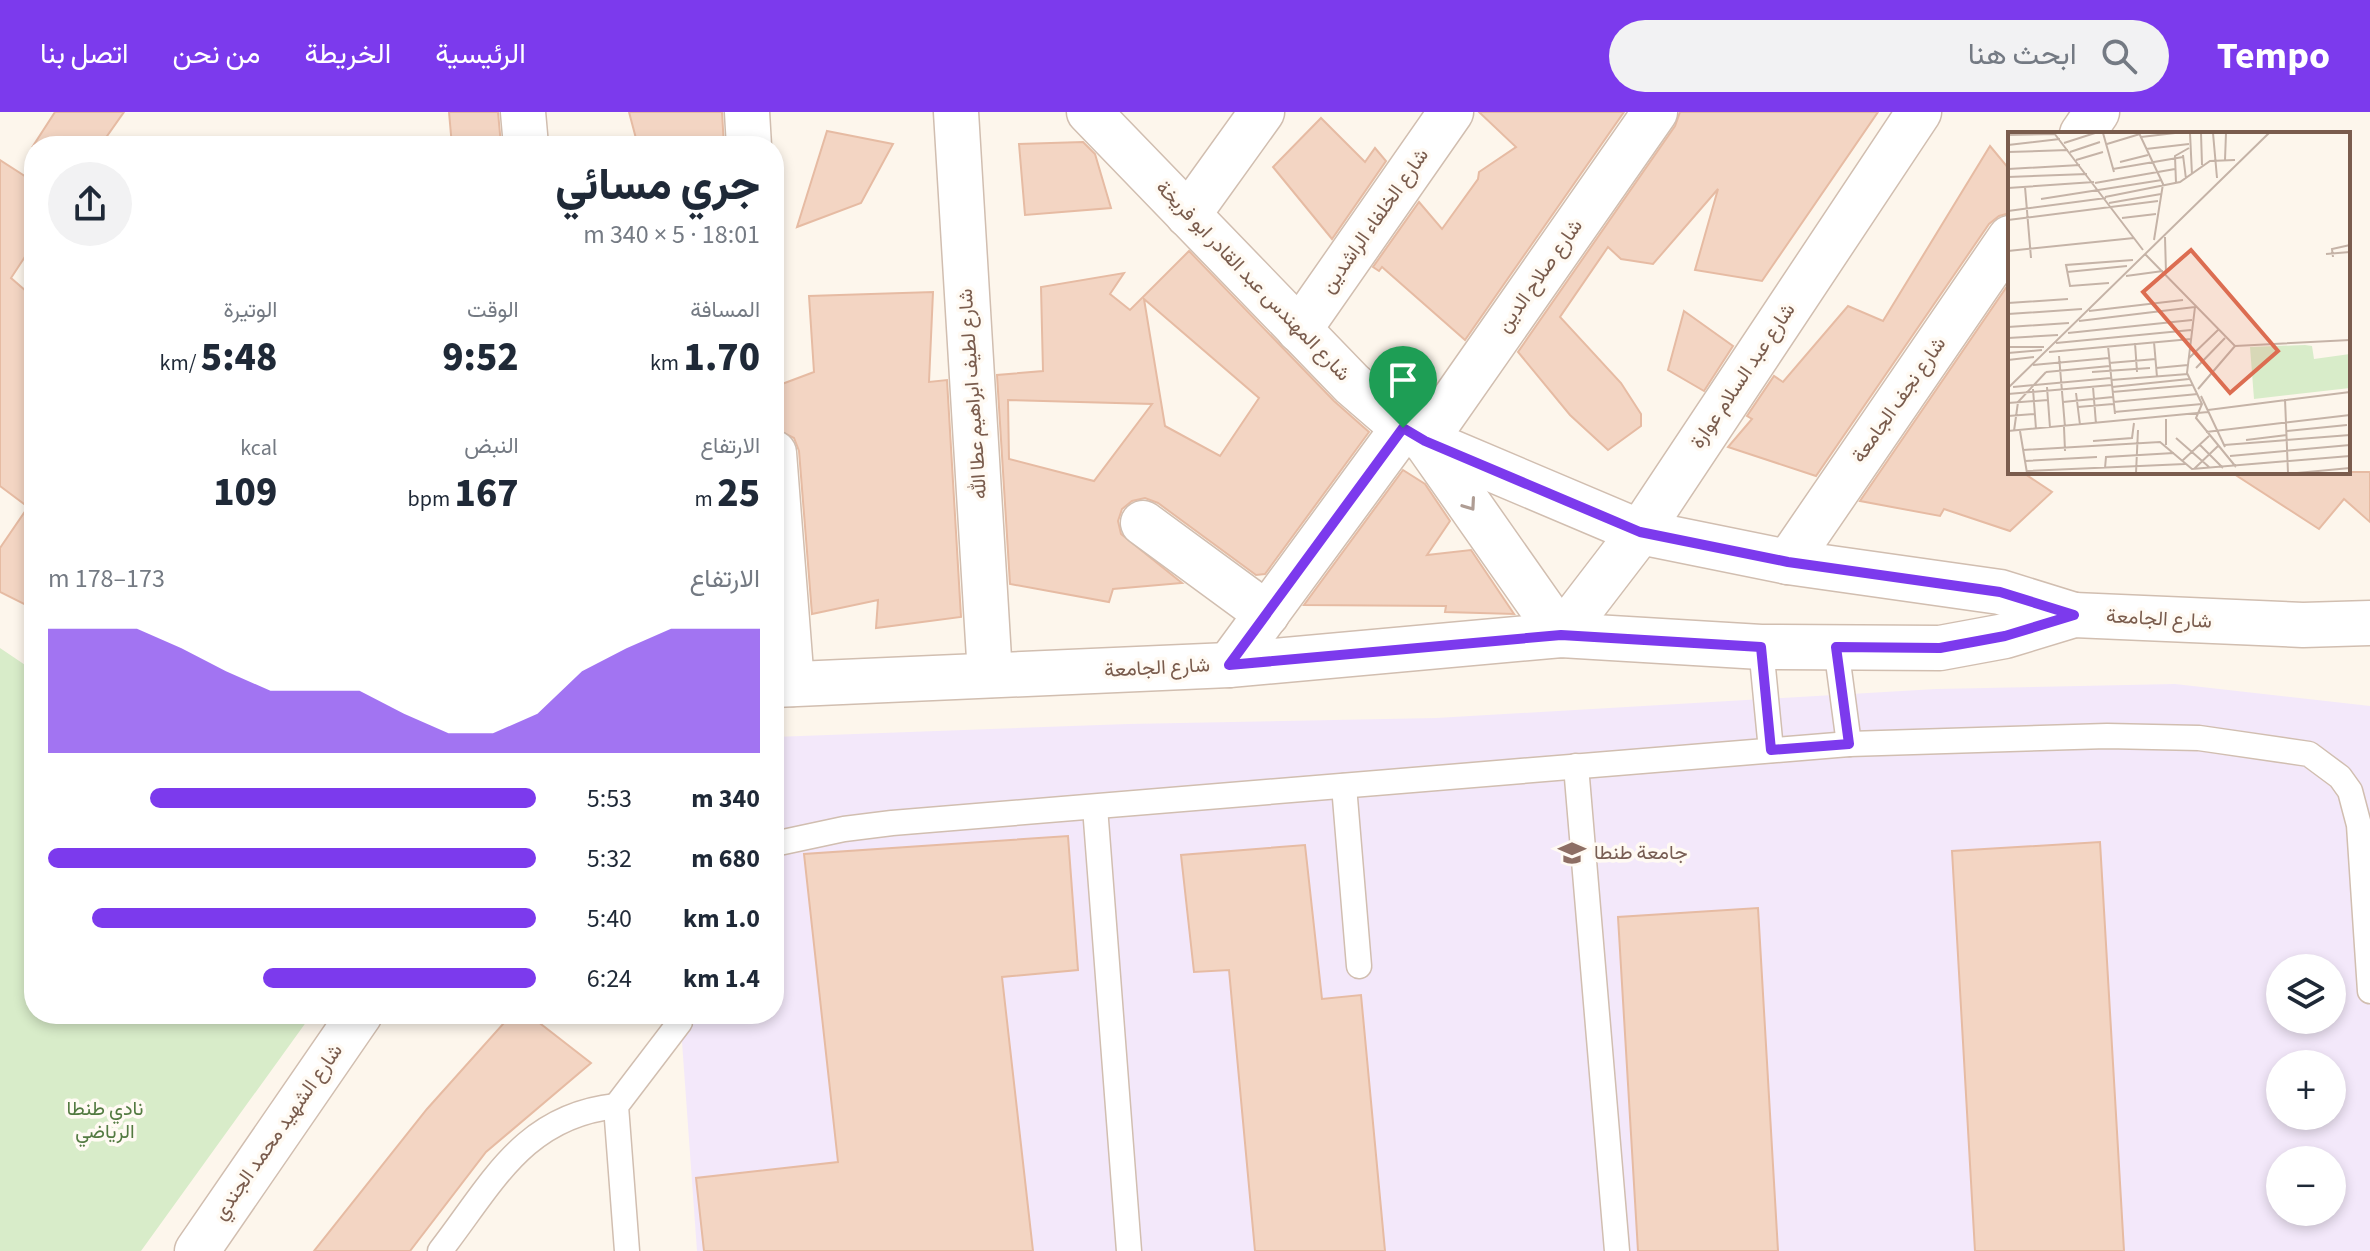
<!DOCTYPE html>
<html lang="ar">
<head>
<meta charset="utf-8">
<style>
  :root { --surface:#fff; --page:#f2f2f3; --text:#1f2937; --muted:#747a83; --accent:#7c3aed }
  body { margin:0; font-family:"Source Sans 3",Vazirmatn,sans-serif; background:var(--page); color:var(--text); direction:rtl; height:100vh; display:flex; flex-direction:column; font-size:30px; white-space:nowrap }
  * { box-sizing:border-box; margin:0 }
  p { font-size:26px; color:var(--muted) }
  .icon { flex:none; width:44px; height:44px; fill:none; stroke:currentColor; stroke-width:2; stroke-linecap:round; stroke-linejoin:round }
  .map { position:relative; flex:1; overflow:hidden; direction:ltr }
  .panel { position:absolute; left:24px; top:24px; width:760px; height:888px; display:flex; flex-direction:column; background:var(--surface); border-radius:32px; box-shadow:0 4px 12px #0003; direction:rtl }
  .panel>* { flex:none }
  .tools { position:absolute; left:2266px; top:842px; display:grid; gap:16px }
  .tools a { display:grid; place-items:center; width:80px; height:80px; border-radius:50%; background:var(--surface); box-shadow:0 4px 12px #0003; font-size:40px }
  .pin { position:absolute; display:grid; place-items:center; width:68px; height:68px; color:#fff; margin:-82px -34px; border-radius:50% 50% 50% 0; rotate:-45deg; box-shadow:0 0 8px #0007 }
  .pin .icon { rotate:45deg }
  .round { display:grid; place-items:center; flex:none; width:84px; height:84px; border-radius:42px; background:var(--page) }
  .head { display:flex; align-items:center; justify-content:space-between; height:136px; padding:0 24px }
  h1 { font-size:44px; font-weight:800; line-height:60px }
  .stats { display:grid; grid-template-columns:repeat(3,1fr); gap:12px; height:136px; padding:8px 24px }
  .stats div { display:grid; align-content:center }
  .stats b { font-size:40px; font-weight:800 }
  .stats small { font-size:22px; font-weight:400 }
  .stats p { font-size:22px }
  .chart { height:224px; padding:16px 24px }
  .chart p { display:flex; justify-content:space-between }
  .chart svg { width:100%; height:144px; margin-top:8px; fill:var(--accent); opacity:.7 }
  ul { padding:0 24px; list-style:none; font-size:26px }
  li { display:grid; grid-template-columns:128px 96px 1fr; align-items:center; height:60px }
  li i { height:20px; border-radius:10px; background:var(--accent) }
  header { display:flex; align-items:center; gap:48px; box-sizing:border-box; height:112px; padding:0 40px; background:var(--accent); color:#fff }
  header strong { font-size:38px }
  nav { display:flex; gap:44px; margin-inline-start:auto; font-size:28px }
  .search { width:560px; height:72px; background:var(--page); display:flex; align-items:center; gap:20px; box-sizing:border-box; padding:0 28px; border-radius:44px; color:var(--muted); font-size:30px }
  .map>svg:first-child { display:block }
</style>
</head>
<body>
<header>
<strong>Tempo</strong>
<div class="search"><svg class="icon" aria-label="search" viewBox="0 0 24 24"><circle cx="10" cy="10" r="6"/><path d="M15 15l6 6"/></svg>ابحث هنا</div>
<nav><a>الرئيسية</a><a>الخريطة</a><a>من نحن</a><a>اتصل بنا</a></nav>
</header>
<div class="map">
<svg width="2370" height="1139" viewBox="0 0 2370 1139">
  <rect width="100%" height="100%" fill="#fdf6ec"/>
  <path fill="#f3e8fa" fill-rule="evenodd" d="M 2175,572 L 2370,594 L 2370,1139 L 697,1139 L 680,902 L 774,902 L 774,625 L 1128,612 L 1436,606 L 1936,577 ZM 2280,856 L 2332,856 L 2332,908 L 2280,908 ZM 2280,952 L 2332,952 L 2332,1004 L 2280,1004 ZM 2280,1048 L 2332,1048 L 2332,1100 L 2280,1100 Z"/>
  <path fill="#d8ecc9" d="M 0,536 L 34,559 L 34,902 L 312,902 L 141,1139 L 0,1139 Z"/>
  <g fill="#f3d5c3" stroke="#e6bba3" stroke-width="2" fill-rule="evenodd">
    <path d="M 55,0 L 124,0 L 100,34 L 33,34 Z"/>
    <path d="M 449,0 L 498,0 L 501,33 L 452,34 Z"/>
    <path d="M 629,0 L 722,0 L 724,34 L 638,34 Z"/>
    <path d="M 1479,0 L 1624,0 L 1465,228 L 1382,155 L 1379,159 L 1373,155 L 1419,90 L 1442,117 L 1478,67 L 1479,60 L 1516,35 Z"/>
    <path d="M 1680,0 L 1878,0 L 1762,169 L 1695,158 L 1718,77 L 1653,152 L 1621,147 L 1608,135 L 1560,205 L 1621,271 L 1641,302 L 1641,314 L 1608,338 L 1570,303 L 1518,240 L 1675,14 Z"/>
    <path d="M 1321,6 L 1365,50 L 1375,36 L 1386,49 L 1332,127 L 1273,55 Z"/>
    <path d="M 827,19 L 893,32 L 861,91 L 797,115 Z"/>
    <path d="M 1083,30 L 1095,42 L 1111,96 L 1025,103 L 1019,32 Z"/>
    <path d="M 1990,34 L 2010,58 L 2010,101 L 1999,104 L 1989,112 L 1816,364 L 1728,335 L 1752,307 L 1747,304 L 1774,264 L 1783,270 L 1848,194 L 1883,209 Z"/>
    <path d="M 0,48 L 34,70 L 34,131 L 11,166 L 34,186 L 34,497 L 0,480 L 0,436 L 28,395 L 0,374 Z"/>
    <path d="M 1189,139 L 1334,289 L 1369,320 L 1265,462 L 1256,463 L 1158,391 L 1145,386 L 1132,389 L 1122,397 L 1118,409 L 1121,422 L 1182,471 L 1113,477 L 1109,490 L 1010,472 L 997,263 L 1043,259 L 1041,175 L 1124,161 L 1110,182 L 1130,198 ZM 1144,187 L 1259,286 L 1220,344 L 1165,314 ZM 1008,288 L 1152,292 L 1094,369 L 1009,347 Z"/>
    <path d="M 2010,170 L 2010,360 L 2022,360 L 2052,380 L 2010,419 L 1944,397 L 1940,404 L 1860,389 Z"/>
    <path d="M 933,180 L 929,270 L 947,268 L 961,505 L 876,516 L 878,488 L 812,502 L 799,339 L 794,326 L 774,316 L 774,275 L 814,260 L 809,184 Z"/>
    <path d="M 1684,199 L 1733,234 L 1704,279 L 1668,258 Z"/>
    <path d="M 1403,358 L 1425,372 L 1450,409 L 1427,443 L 1471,438 L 1514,502 L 1445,500 L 1446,494 L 1304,493 Z"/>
    <path d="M 2231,360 L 2370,360 L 2370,410 L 2344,387 L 2319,417 Z"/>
    <path d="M 1068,724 L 1078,858 L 1002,865 L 1033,1139 L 704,1139 L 696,1066 L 838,1050 L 804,742 Z"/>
    <path d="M 2100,730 L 2124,1139 L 1975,1139 L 1952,739 Z"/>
    <path d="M 1305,733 L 1322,887 L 1361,883 L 1385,1139 L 1255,1139 L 1229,858 L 1194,860 L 1181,743 Z"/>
    <path d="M 1758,796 L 1778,1139 L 1638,1139 L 1618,805 Z"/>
    <path d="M 512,902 L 528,902 L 591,951 L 486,1040 L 410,1139 L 314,1139 L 427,997 Z"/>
  </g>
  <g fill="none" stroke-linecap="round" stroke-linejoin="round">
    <g stroke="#d1beb0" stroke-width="27">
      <g id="service">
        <path d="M 1761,535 L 1771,638"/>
        <path d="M 1836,535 L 1849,632"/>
        <path d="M 1576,654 L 1617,1139"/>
        <path d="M 1344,674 L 1359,854"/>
        <path d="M 1095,695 L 1129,1139"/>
        <path d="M 774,732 L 844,717 L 892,711 L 1849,632 L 2107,624 L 2199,626 L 2309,642 L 2340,665 L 2350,679 L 2359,713 L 2370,879"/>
        <path d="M 440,1139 C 492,1072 523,1004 616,994"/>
        <path d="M 627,1139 L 616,994 L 680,910 L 674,902"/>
      </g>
    </g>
    <g stroke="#d1beb0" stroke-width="47">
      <g id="minor">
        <path d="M 523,0 L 526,34"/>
        <path d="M 747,0 L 749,34"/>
        <path d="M 956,0 L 990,563"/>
        <path d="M 1089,0 L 1352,272 L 1403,316 L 1425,329 L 1640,420 L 1788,450 L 2000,480 L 2074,503"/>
        <path d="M 2082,22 L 2097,0"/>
        <path d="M 1188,103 L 1262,0"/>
        <path d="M 1299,218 L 1451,0"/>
        <path d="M 1425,329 L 1655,0"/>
        <path d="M 1425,329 L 1561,523"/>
        <path d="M 774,341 L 792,572"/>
        <path d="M 1143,411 L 1267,502"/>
        <path d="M 1788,450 L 2010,126"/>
        <path d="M 1561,523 L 1640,420 L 1919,0"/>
        <path d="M 1229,553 L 1403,316"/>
        <path d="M 774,573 L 1229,553 L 1561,523 L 1761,535 L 1940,536 L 2005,524 L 2074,503 L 2303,513 L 2370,511"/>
        <path d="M 197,1139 L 360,902"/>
      </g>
    </g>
    <use href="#service" stroke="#fff" stroke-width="24"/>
    <use href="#minor" stroke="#fff" stroke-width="44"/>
  </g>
  <defs><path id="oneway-chevron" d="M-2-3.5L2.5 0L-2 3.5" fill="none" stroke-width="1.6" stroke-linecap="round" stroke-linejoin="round" transform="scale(2)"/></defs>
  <use stroke="#af9d94" href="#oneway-chevron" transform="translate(1470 393) rotate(55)"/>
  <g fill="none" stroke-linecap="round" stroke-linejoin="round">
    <g stroke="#fff" stroke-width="16">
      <path id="route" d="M 1403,316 L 1425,329 L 1640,420 L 1788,450 L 2000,480 L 2074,503 L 2005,524 L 1940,536 L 1836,535 L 1849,632 L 1771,638 L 1761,535 L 1561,523 L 1229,553 Z"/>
    </g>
    <use href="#route" stroke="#7c3aed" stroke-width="10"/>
  </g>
  <defs>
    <g id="university-bare" transform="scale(2.16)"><path d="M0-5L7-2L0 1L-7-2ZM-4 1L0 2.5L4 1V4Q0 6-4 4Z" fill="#8d6e63" stroke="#fffaf3" stroke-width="2.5" paint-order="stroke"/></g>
  </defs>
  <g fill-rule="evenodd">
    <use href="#university-bare" x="1572" y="741"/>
  </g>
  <g text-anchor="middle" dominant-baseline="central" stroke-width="7" stroke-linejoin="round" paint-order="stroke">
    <g font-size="20" fill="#7a5c4d" stroke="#fffaf3">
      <text transform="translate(1375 109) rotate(-55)">شارع الخلفاء الراشدين</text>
      <text transform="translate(1540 164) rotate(-55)">شارع صلاح الدين</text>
      <text transform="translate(1253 169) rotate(46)">شارع المهندس عبد القادر ابو فريخة</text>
      <text transform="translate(1743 264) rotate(-56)">شارع عبد السلام عوارة</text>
      <text transform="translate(973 282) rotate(-94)">شارع لطيف ابراهيم عطا الله</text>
      <text transform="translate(1899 288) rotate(-55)">شارع نجف الجامعة</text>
      <text transform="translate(2159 507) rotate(3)">شارع الجامعة</text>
      <text transform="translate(1157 556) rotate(-3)">شارع الجامعة</text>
      <text transform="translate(278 1020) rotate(-55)">شارع الشهيد محمد الجندي</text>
    </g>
    <g font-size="20" fill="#785e54" stroke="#fffaf3" text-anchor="start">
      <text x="1594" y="741">جامعة طنطا</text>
    </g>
    <g font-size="20" fill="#537a41" stroke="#fffaf3">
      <text x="105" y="997">نادي طنطا<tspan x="105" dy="23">الرياضي</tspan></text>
    </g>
  </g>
  <g transform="translate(2008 20)">
    <rect width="342" height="342" fill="#fdf6ec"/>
    <path d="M 297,213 L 304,214 L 306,227 L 342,222 L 342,256 L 246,267 L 242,215 Z" fill="#d8ecc9"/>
    <path fill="none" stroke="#c5b3a7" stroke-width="2" d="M 46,1 L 135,118M 95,1 L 106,40M 131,1 L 155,52 L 146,108M 182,1 L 184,43M 193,1 L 194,33M 205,1 L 209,46M 0,3 L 47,2M 133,5 L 167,1M 56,11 L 87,1M 99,12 L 132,2M 0,13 L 52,7M 138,17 L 181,12M 0,20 L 60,18M 62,20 L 92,10M 175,23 L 178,47M 68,28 L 95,20M 217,28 L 218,1M 112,30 L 140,23M 0,37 L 72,33M 105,37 L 175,25M 0,45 L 79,42M 87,51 L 167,37M 168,51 L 167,24 L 181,16M 17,55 L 23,126M 0,56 L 86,50M 97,65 L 172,50 L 202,29 L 227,28M 33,67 L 154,48M 101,71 L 153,62M 0,79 L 98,66M 114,86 L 148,82M 0,88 L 150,69M 157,105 L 158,141M 0,119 L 126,106M 137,122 L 227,214M 318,122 L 342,120M 325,125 L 324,117 L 342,113M 59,140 L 119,134M 118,144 L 155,139M 101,151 L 62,154 L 58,133 L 125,128M 0,171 L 60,167M 187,175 L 179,241 L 194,272 L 188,286 L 228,335M 81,179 L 175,168M 0,182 L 74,177M 71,189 L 187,175M 0,195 L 61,191M 60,201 L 184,188M 0,206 L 50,203M 146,210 L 149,245M 48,211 L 183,198M 127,211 L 129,240M 100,214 L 107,282M 227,214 L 342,208M 0,215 L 36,215M 41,220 L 183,207M 0,221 L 34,218M 51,224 L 57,295M 181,226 L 210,198M 0,228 L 26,225M 101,231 L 148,227M 25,233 L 101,226M 148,236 L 180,233M 188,236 L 217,206M 38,240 L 102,234M 84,240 L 142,236M 103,248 L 180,242M 5,255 L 103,246M 39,255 L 42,296M 85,255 L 88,292M 104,255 L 181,247M 0,256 L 261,1M 25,257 L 28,297M 190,257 L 227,214M 104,260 L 184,253M 68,261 L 72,293M 0,262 L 104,253M 193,264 L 217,315M 277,267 L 280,341M 55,270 L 105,265M 105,270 L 190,262M 0,271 L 40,268M 70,275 L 105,272M 200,278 L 342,260M 106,280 L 194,272M 0,284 L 27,282M 158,287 L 158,313M 56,295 L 57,319M 0,299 L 200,280M 6,299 L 10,270 L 38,240M 12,299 L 19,341M 279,299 L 339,293M 198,300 L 342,283M 168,306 L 201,335M 238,308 L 279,303M 85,309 L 124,306 L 126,291M 192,313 L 215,336M 216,313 L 342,303M 15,318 L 152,310 L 184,337 L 342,324M 222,324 L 342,313M 17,329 L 89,325M 174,329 L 201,304M 97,336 L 98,325 L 166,321M 186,337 L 210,314M 18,339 L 177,332M 128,341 L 130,298M 289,341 L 342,336"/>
    <path fill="#dc6d51" fill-opacity="0.15" stroke="#dc6d51" stroke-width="4" d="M 183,118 L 270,219 L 222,261 L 135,160 Z"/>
    <rect width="342" height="342" fill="none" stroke="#7a5c4d" stroke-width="4"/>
  </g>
</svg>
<div class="tools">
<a><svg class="icon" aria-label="layers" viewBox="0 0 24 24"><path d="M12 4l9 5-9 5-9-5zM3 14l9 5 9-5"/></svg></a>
<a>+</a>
<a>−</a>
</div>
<div class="pin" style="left:1403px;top:316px;background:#1e9e55"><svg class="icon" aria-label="arrive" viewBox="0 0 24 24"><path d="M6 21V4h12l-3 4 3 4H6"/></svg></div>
<section class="panel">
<div class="head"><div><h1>جري مسائي</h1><p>18:01 · 5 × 340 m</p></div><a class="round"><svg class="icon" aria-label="share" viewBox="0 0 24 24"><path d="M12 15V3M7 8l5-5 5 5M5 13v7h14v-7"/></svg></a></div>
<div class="stats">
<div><p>المسافة</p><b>1.70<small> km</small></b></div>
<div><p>الوقت</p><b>9:52</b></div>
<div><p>الوتيرة</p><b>5:48<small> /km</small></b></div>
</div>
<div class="stats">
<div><p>الارتفاع</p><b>25<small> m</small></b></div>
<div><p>النبض</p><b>167<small> bpm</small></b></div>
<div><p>kcal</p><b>109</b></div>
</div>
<div class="chart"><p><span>الارتفاع</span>173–178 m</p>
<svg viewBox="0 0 160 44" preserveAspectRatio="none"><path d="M0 44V6L10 6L20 6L30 12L40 19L50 25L60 25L70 25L80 32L90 38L100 38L110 32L120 19L130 12L140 6L150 6L160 6V44z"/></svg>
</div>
<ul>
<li><b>340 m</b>5:53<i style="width:79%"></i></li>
<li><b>680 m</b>5:32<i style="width:100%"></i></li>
<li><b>1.0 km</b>5:40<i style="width:91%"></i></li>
<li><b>1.4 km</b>6:24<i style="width:56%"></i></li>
</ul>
</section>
</div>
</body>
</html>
